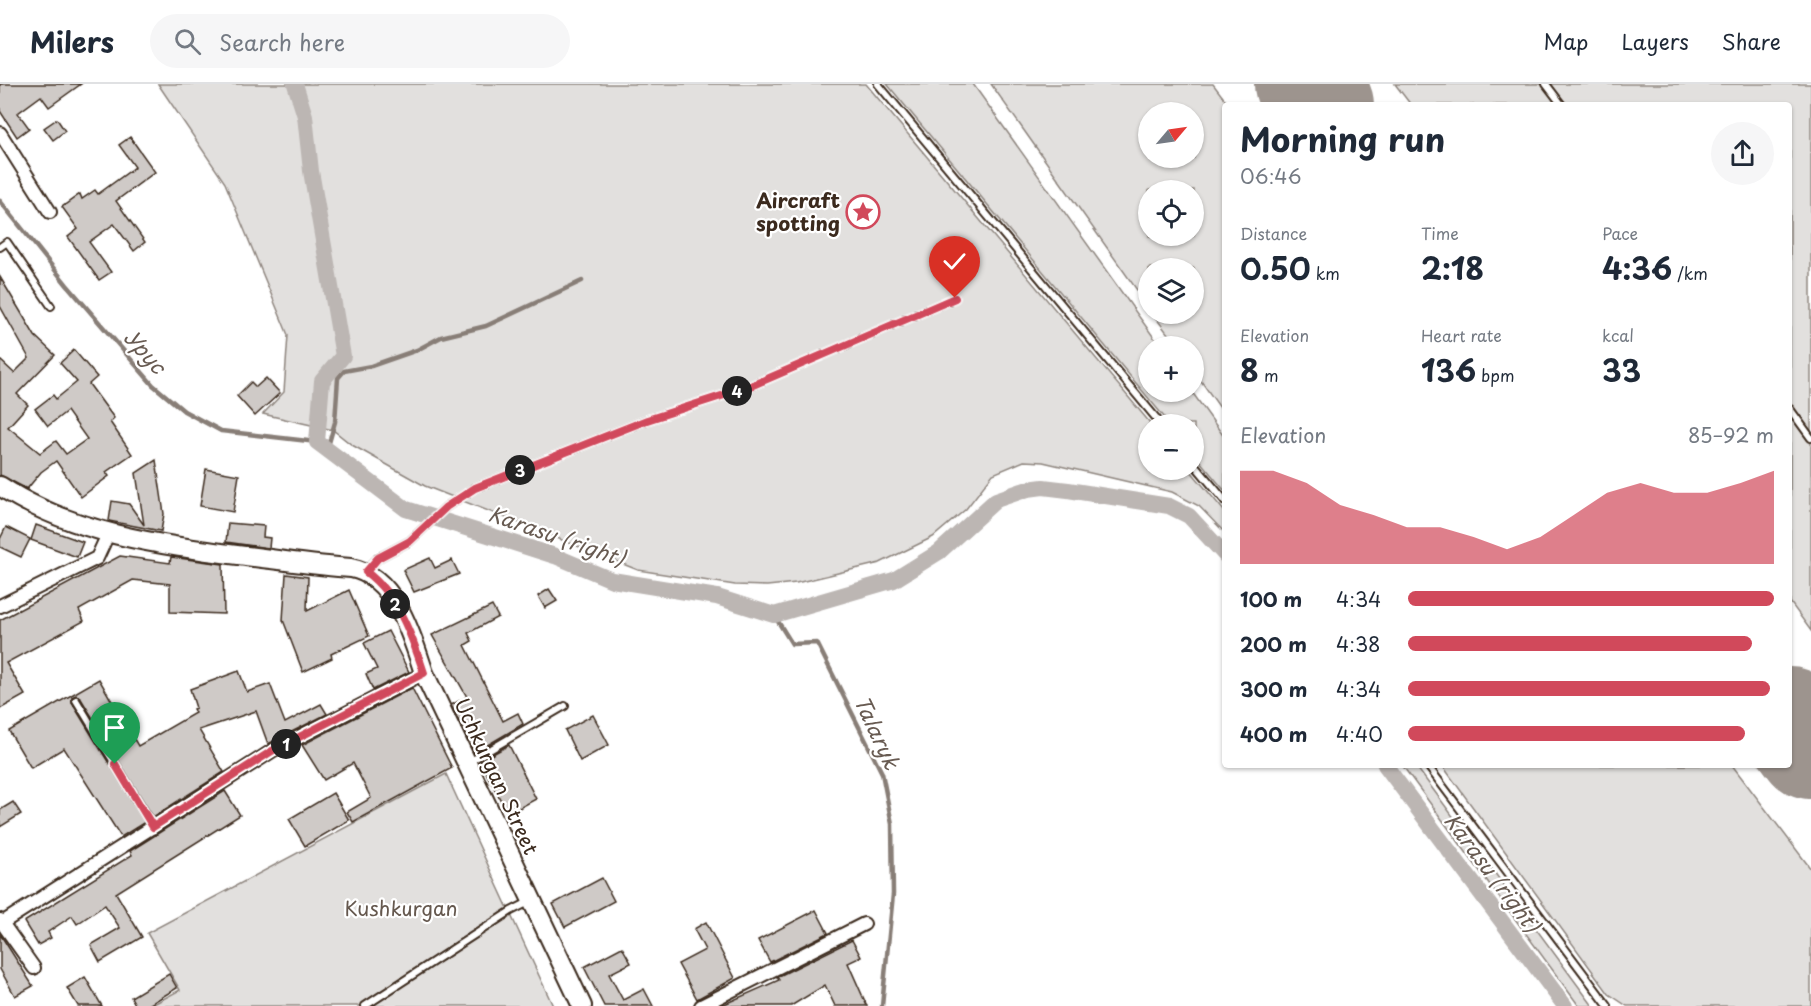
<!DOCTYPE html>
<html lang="en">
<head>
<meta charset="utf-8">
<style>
  :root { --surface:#fff; --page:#f6f6f7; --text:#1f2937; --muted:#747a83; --line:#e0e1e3; --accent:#d1495b }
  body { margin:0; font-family:"Playpen Sans",sans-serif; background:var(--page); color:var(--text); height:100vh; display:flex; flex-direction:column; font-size:22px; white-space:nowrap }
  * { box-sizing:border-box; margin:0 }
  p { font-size:20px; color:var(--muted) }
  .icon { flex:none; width:33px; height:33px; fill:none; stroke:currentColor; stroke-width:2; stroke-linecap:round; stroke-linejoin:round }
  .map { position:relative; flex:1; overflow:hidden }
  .side { position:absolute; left:1222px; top:18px; width:570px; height:666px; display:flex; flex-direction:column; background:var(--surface); border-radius:6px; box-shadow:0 2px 4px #0004 }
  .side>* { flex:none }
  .needle { width:39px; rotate:61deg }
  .buttons { position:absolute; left:1138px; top:18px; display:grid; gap:12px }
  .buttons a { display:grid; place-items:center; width:66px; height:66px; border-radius:50%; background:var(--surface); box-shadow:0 2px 4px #0004; font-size:30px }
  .pin { position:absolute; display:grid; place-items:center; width:51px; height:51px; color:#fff; margin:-62px -26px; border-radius:50% 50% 50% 0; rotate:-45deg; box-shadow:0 0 6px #0007 }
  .pin .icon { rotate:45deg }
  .km { position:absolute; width:30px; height:30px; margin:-15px; border-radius:50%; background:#222; color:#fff; font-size:16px; line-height:30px; text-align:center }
  .round { display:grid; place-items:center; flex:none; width:63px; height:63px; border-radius:32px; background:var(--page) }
  .summary { display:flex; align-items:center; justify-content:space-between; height:102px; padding:0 18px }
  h1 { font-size:33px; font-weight:700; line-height:45px }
  .figures { display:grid; grid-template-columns:repeat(3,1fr); gap:9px; height:102px; padding:6px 18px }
  .figures div { display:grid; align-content:center }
  .figures b { font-size:30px; font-weight:700 }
  .figures small { font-size:16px; font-weight:400 }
  .figures p { font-size:16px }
  .chart { height:168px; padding:12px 18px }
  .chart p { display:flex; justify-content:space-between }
  .chart svg { width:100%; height:108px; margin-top:6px; fill:var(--accent); opacity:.7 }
  ul { padding:0 18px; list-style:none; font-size:20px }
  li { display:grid; grid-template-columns:96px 72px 1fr; align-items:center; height:45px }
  li i { height:15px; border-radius:8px; background:var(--accent) }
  header { display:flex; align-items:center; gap:36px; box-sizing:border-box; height:84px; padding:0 30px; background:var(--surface); border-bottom:2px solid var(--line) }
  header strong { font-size:28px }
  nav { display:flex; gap:33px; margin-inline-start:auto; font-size:21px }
  .search { width:420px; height:54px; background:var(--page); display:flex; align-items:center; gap:15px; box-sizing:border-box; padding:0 21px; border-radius:33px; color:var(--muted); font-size:22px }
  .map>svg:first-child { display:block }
</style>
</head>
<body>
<header>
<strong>Milers</strong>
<div class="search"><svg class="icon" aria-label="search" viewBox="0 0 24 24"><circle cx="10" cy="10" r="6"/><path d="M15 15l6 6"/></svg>Search here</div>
<nav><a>Map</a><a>Layers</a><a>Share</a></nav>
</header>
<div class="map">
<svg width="1811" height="922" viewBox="0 0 1811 922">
  <rect width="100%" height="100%" fill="#fff"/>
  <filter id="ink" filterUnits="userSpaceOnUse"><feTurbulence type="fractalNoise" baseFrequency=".0167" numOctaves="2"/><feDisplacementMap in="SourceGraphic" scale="12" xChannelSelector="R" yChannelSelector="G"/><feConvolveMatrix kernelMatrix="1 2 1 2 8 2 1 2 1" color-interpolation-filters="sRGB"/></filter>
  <g filter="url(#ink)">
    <g fill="#e2e0de" stroke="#8e857e" stroke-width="1.5" fill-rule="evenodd">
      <path d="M 158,0 L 866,0 L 1151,340 L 1149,340 L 1149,386 L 1190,386 L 1225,428 L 1225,449 L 1199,422 L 1172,408 L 1043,378 L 1024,377 L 993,390 L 966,425 L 933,453 L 880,479 L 796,499 L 767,502 L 735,501 L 638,486 L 425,402 L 352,361 L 333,346 L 263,330 L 284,308 L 288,251 L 225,99 Z"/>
      <path d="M 887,0 L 973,0 L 1160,262 L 1149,262 L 1149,308 L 1192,308 L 1225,354 L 1225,407 L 1194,370 L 1194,340 L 1170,340 Z"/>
      <path d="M 991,0 L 1213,0 L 1229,21 L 1226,21 L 1225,331 L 1194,287 L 1194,262 L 1177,262 L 1153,230 L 1194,230 L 1194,184 L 1149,184 L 1149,223 ZM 1194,28 L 1194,74 L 1149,74 L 1149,28 ZM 1194,106 L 1194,152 L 1149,152 L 1149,106 Z"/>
      <path d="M 1395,0 L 1811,0 L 1811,547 L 1790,518 L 1790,21 L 1411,21 Z"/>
      <path d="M 1402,681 L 1415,681 L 1593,922 L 1579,922 Z"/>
      <path d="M 1442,681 L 1732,681 L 1811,785 L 1811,922 L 1627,922 L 1609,910 Z"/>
      <path d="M 446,690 L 553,922 L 150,922 L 180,906 L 147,849 Z"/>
    </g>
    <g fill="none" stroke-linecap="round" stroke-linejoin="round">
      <g stroke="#887e77" stroke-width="4.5">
        <path d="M 0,117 L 67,201 L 153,301 L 184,327 L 221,347 L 317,358"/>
        <path d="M 327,366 L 335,338 L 338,294 L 344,287 L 371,282 L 417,266 L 441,253 L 486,242 L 582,197"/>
        <path d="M 774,531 L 792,560 L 817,559 L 882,689 L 892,740 L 893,810 L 882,922"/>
      </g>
      <g stroke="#bcb6b3" stroke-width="16">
        <path d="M 295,0 L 305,32 L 311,87 L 343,272 L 322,297 L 317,358 L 406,425 L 555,472 L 612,496 L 717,513 L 774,531 L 894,496 L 939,468 L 996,416 L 1028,405 L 1043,403 L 1068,406 L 1169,422 L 1189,432 L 1226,472"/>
        <path d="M 1385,681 L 1565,922"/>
      </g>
      <g stroke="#9d948e" stroke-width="104">
        <path d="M 1306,0 L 1322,21"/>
        <path d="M 1790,635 L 1811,663"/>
      </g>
    </g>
    <g fill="#cfcac7" stroke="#3b2a1e" stroke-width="1.5">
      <path d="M 0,0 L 81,0 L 49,23 L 41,12 L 18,29 L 29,44 L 17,53 L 0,27 Z"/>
      <path d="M 57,35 L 65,47 L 53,56 L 44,44 Z"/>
      <path d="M 130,53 L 155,88 L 116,117 L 145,158 L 134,167 L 114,140 L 89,158 L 111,188 L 99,196 L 68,153 L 78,145 L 62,123 L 80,110 L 82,115 L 95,106 L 98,110 L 135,83 L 119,61 Z"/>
      <path d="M 0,193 L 35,252 L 55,271 L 17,310 L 28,321 L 8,343 L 40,369 L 56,357 L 66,370 L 87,355 L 67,327 L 48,342 L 35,325 L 53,311 L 56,315 L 77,298 L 60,279 L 74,266 L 97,293 L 89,300 L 114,334 L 110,338 L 132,370 L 106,388 L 109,392 L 81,413 L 56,377 L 41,388 L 27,405 L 0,391 L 0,276 L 14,289 L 29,274 L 0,222 Z"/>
      <path d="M 266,294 L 280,309 L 255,332 L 237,312 L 251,298 L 256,303 Z"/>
      <path d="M 156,376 L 164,430 L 161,447 L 109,437 L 112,417 L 129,420 L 144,441 L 136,389 Z"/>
      <path d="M 206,385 L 239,391 L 233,428 L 200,422 Z"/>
      <path d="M 228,439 L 264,442 L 263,453 L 270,454 L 269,464 L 226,458 Z"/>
      <path d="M 36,441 L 83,458 L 77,473 L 31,456 Z"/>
      <path d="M 6,443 L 30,455 L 21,473 L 0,463 L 0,455 Z"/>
      <path d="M 120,472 L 170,479 L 171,473 L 223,480 L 224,530 L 170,528 L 170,500 L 133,496 L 79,526 L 84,537 L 6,579 L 25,611 L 0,625 L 0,536 Z"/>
      <path d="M 430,474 L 435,484 L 452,476 L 459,490 L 414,508 L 403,486 Z"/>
      <path d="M 286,490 L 308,493 L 307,527 L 349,506 L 369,552 L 331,570 L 332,574 L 303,588 L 283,536 Z"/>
      <path d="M 549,505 L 557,517 L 545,524 L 538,512 Z"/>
      <path d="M 492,522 L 498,533 L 468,549 L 472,557 L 465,561 L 503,637 L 518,629 L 523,640 L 474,669 L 451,621 L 467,613 L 432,551 Z"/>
      <path d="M 388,547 L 409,588 L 373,606 L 366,590 L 377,585 L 364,559 Z"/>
      <path d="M 239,587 L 247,608 L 270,600 L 285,639 L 321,620 L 327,630 L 268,660 L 256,627 L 199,646 L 224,688 L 153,733 L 80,613 L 76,611 L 72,613 L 72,619 L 145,738 L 121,753 L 64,664 L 31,684 L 9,647 L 99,595 L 138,662 L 195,629 L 193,625 L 196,624 L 190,605 Z"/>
      <path d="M 412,604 L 452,684 L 353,738 L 347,728 L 371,714 L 353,679 L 324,696 L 302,661 Z"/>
      <path d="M 593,631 L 609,661 L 580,677 L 565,646 Z"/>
      <path d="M 509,661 L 536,715 L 508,730 L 480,677 Z"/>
      <path d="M 225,707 L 240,731 L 116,809 L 142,853 L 100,878 L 91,861 L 120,844 L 105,821 L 77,840 L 72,832 L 48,848 L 51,854 L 38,861 L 24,838 L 132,771 L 130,767 Z"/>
      <path d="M 333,709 L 349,736 L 305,762 L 289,735 Z"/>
      <path d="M 13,718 L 21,730 L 0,743 L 0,726 Z"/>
      <path d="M 602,794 L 614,817 L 565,843 L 553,820 Z"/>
      <path d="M 816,826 L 828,849 L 770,878 L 758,856 Z"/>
      <path d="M 706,838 L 735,894 L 697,915 L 678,880 L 705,866 L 694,845 Z"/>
      <path d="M 0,850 L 33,902 L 15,912 L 0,885 Z"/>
      <path d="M 852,856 L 861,873 L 848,879 L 867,922 L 835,922 L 825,901 L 791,922 L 720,922 L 779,896 L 777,893 Z"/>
      <path d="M 622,863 L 631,879 L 609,890 L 623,916 L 644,905 L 653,922 L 604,922 L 584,883 Z"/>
      <path d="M 169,890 L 177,904 L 147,922 L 136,922 L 131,913 Z"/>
      <path d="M 85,893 L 102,922 L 78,922 L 67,904 Z"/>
    </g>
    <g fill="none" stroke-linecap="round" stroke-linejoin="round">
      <g stroke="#3b2a1e" stroke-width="10">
        <g id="lane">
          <path d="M 878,0 L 1161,340"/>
          <path d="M 1546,0 L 1562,21"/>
          <path d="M 0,163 L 7,158 L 51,222"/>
          <path d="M 1790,325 L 1811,354"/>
          <path d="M 1194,380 L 1226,418"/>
          <path d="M 366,487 L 378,474 L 410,457 L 446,423 L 475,404 L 647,336 L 746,304 L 955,214"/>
          <path d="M 76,616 L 153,742"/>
          <path d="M 469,678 L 565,622"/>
          <path d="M 1427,681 L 1608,922"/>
          <path d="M 365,922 L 511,827 L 529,818"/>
        </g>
      </g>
      <g stroke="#3b2a1e" stroke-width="16">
        <g id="street">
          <path d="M 0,49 L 50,128"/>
          <path d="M 0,522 L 97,474 L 109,448"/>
          <path d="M 0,836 L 34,884"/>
          <path d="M 2,839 L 272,667 L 424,589"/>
          <path d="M 701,922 L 864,840"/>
        </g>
      </g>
      <g stroke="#3b2a1e" stroke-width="22">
        <path id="secondary" d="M 0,402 C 72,450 161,461 246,472 C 281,476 316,482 351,484 C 395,492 412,552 424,589 L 582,922"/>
      </g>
      <use href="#lane" stroke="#fff" stroke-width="6"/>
      <use href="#street" stroke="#fff" stroke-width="12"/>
      <use href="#secondary" stroke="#fff" stroke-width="18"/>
    </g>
  </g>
  <g fill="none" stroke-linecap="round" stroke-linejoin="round" filter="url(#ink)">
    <g stroke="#fff" stroke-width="12">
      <path id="route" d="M 115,680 L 153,743 L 272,667 L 424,589 C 412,552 398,512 366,488 L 378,474 L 410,457 L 446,423 L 475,404 L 647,336 L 746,304 L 955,214"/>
    </g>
    <use href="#route" stroke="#d1495b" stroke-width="8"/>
  </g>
  <defs>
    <g id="sight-ring" transform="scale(1.725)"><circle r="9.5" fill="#fff" stroke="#d1495b" stroke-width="1.5"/><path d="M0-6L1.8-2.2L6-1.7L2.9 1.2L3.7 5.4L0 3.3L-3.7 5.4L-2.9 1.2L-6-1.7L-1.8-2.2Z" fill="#d1495b"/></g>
  </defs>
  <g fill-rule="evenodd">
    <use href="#sight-ring" x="863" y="128"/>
  </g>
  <g text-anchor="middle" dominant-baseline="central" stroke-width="4.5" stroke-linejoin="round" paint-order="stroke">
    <g font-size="20" font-weight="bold" fill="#3b2a1e" stroke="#fff" text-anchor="end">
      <text x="840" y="116">Aircraft<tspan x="840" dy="23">spotting</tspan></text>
    </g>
    <g font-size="20" fill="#3b2a1e" stroke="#fff">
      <text transform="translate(497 692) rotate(65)">Uchkurgan Street</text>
    </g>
    <g font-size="20" fill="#65584e" stroke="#fff">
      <text x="401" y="824">Kushkurgan</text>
    </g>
    <g font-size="21" font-style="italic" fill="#685b52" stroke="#fff">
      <text transform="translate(146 267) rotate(49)">Урус</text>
      <text transform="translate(557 451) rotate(19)">Karasu (right)</text>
      <text transform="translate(878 648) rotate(65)">Talaryk</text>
      <text transform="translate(1493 788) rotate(53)">Karasu (right)</text>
    </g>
  </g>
</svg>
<div class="buttons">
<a><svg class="needle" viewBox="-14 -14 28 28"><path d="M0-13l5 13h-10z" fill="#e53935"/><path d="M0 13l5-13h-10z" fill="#747a83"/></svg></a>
<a><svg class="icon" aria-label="locate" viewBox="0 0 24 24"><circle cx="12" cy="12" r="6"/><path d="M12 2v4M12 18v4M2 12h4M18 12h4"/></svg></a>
<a><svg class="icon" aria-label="layers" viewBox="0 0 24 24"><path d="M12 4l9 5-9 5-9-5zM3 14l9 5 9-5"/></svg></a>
<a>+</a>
<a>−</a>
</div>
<div class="pin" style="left:115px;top:680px;background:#1e9e55"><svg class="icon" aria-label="arrive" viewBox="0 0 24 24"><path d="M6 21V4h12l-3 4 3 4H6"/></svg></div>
<div class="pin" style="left:955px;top:214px;background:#d93025"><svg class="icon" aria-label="check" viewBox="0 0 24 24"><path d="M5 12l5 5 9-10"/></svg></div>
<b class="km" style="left:286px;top:660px">1</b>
<b class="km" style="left:395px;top:520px">2</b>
<b class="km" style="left:520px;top:386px">3</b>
<b class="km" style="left:737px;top:307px">4</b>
<section class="side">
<div class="summary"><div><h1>Morning run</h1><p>06:46</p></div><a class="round"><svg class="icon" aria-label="share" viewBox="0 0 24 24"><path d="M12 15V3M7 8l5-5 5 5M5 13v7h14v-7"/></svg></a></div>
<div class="figures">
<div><p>Distance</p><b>0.50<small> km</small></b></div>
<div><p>Time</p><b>2:18</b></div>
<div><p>Pace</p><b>4:36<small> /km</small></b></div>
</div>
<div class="figures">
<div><p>Elevation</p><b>8<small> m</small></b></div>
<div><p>Heart rate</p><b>136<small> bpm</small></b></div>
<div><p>kcal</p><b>33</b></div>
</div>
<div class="chart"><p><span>Elevation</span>85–92 m</p>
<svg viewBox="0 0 160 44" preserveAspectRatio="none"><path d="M0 44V6L10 6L20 11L30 20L40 24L50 29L60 29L70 33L80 38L90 33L100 24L110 15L120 11L130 15L140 15L150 11L160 6V44z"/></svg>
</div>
<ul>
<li><b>100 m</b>4:34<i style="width:100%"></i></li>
<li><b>200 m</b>4:38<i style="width:94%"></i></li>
<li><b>300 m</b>4:34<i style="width:99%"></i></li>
<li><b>400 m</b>4:40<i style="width:92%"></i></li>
</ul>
</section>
</div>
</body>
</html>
